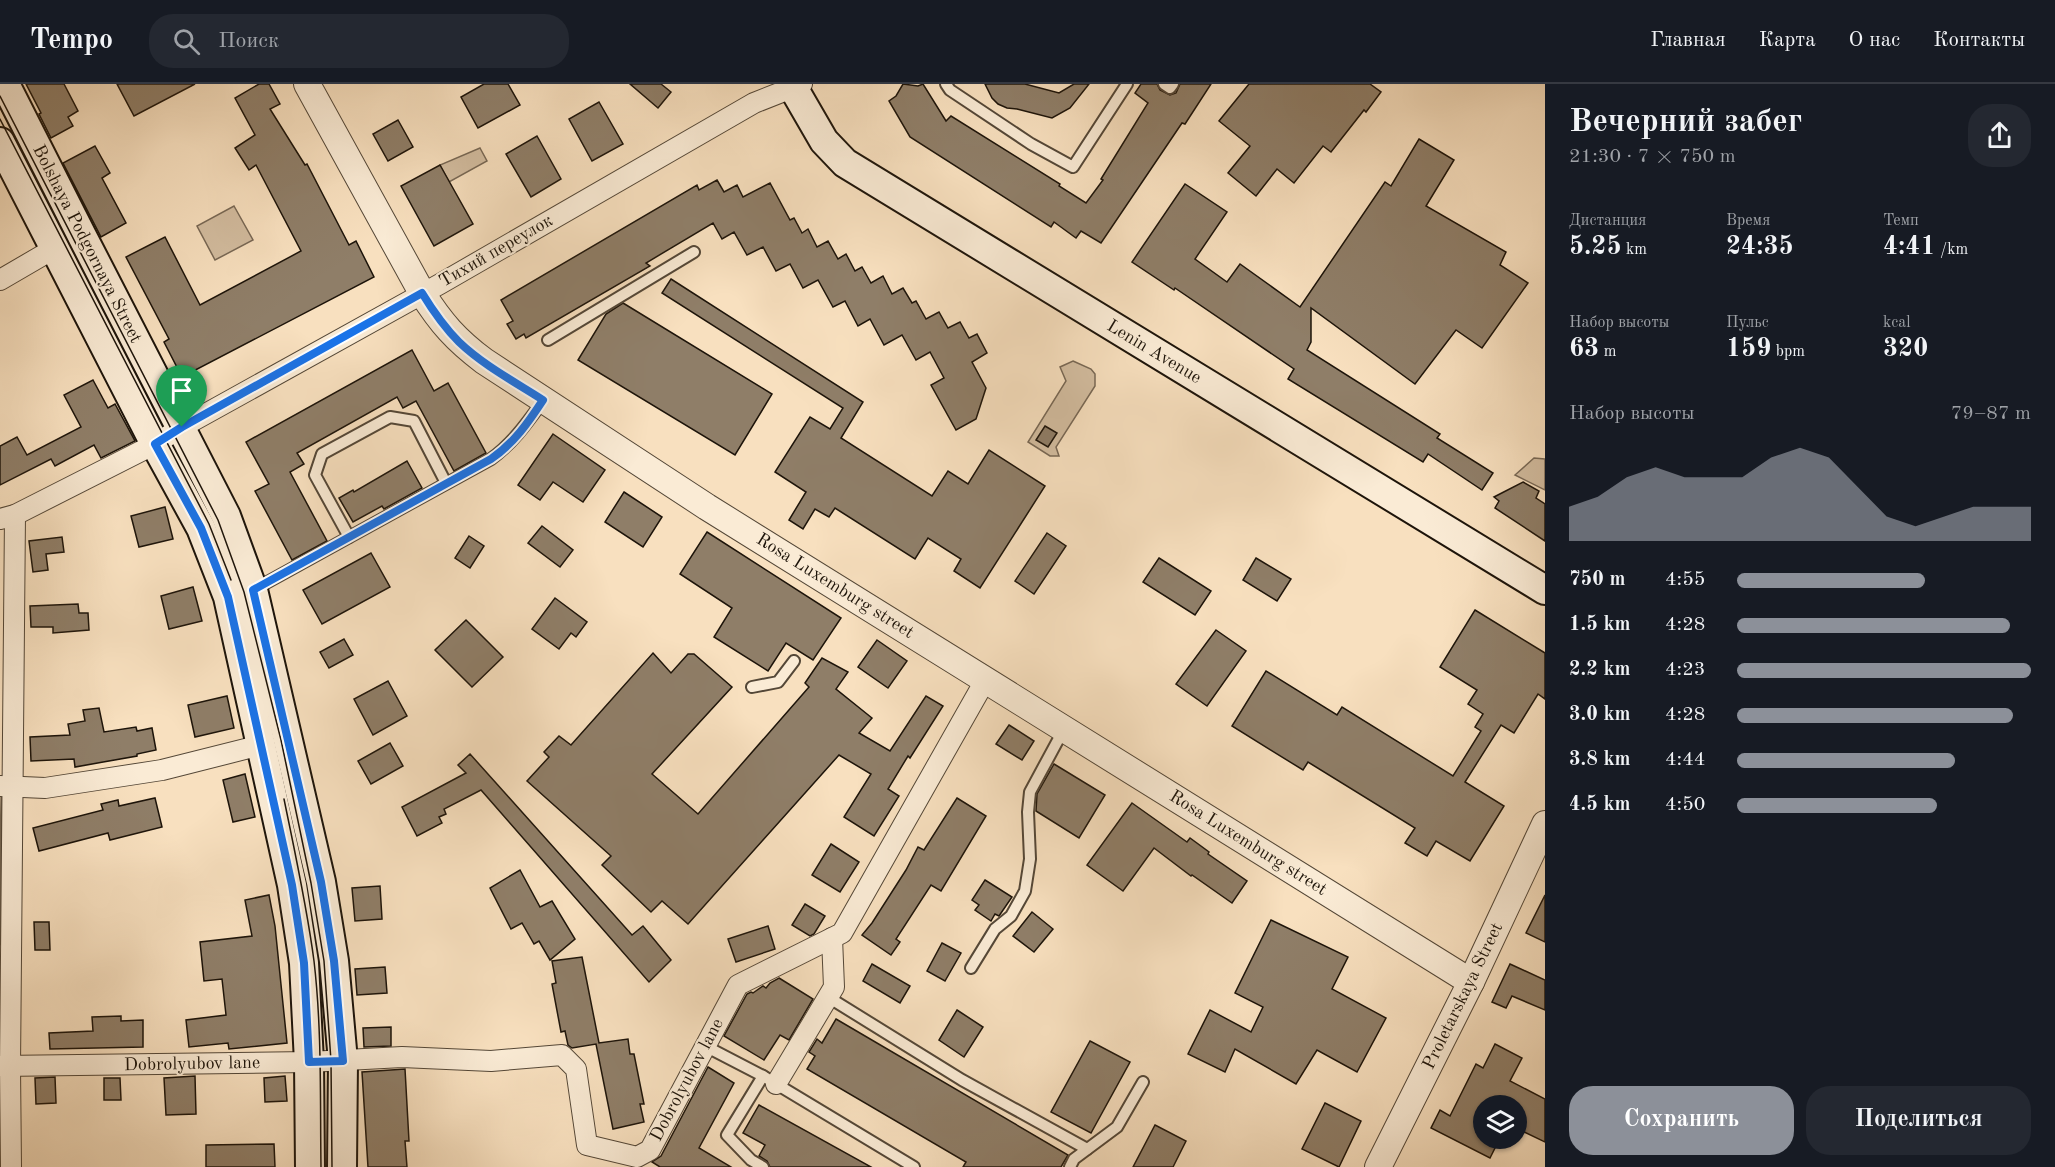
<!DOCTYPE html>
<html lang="ru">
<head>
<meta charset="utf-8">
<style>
  :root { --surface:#171b24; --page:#242831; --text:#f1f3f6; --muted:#9ea1a6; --line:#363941; --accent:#8c9099 }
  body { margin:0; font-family:"Old Standard TT",serif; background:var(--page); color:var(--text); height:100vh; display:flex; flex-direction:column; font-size:22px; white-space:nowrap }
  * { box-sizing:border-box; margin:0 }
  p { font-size:20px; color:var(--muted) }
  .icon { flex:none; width:33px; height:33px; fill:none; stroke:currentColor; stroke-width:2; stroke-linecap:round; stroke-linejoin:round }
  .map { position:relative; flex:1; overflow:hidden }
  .sheet { display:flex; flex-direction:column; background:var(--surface); width:510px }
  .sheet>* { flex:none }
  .controls { position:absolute; left:1473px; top:1011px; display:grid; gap:12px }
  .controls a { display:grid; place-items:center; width:54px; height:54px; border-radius:50%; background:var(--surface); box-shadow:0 2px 4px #0004; font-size:30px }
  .pin { position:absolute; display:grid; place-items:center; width:51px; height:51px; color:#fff; margin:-62px -26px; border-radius:50% 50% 50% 0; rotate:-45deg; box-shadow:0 0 6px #0007 }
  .pin .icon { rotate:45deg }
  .round { display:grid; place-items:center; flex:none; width:63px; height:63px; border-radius:24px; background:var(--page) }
  .head { display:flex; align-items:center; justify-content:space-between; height:102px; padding:0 24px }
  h1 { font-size:33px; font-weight:700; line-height:45px }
  .metrics { display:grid; grid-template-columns:repeat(3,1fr); gap:9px; height:102px; padding:6px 24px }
  .metrics div { display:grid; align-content:center }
  .metrics b { font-size:26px; font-weight:700 }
  .metrics small { font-size:16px; font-weight:400 }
  .metrics p { font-size:16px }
  .chart { height:168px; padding:12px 24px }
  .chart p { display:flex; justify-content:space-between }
  .chart svg { width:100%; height:108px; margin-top:6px; fill:var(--accent); opacity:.7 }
  .primary-button { display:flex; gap:12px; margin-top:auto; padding:12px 24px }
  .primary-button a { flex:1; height:69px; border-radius:24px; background:var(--accent); color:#fff; font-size:24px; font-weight:700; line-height:69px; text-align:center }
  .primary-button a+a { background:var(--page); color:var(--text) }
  ul { padding:0 24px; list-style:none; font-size:20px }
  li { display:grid; grid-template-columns:96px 72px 1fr; align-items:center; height:45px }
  li i { height:15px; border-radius:8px; background:var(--accent) }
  header { display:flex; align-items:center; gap:36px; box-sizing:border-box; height:84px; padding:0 30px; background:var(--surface); border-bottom:2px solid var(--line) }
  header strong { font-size:28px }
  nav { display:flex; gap:33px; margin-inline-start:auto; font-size:21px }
  .search { width:420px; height:54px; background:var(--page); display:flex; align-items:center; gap:15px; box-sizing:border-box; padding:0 21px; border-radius:24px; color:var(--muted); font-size:22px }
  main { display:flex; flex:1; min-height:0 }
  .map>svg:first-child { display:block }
</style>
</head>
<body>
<header>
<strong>Tempo</strong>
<div class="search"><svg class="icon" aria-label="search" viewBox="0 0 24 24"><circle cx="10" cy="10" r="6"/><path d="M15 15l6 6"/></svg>Поиск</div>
<nav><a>Главная</a><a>Карта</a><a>О нас</a><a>Контакты</a></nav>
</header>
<main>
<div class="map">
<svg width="1545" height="1083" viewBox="0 0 1545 1083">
  <rect width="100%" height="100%" fill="#f8e0bf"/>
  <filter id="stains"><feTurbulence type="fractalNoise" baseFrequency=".00333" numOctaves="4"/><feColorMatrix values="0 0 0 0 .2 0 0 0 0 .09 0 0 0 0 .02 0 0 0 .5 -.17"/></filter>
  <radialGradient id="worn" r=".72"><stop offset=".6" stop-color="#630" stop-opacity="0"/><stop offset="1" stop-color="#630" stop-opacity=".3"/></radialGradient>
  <g fill="#d3bda0" stroke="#786855" stroke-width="1.5">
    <path d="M 480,64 L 487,77 L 449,98 L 440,81 Z"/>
    <path d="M 234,122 L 253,156 L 215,176 L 197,142 Z"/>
    <path d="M 1073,277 L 1091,285 L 1095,290 L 1095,302 L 1056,363 L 1059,372 L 1050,372 L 1028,358 L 1066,297 L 1060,283 Z"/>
    <path d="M 1534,374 L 1545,375 L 1545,406 L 1515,391 Z"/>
  </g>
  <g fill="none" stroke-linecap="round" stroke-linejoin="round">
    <path stroke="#746551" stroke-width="5" d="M 0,859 L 3,706"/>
  </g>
  <g fill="#8f7e68" stroke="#1d140a" stroke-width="1.5">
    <path d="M 26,0 L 64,0 L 78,27 L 68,33 L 73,42 L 51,54 L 39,30 L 41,29 Z"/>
    <path d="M 117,0 L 195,0 L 134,32 Z"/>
    <path d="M 259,0 L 269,0 L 280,20 L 270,25 L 305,81 L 307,80 L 349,161 L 356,157 L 374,193 L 182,293 L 164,258 L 169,255 L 126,173 L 165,153 L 200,221 L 301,167 L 256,81 L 249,86 L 235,64 L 255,51 L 235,14 Z"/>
    <path d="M 484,0 L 508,0 L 520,21 L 478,44 L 461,13 Z"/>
    <path d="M 630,0 L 661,0 L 671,8 L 658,24 Z"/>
    <path d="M 903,0 L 918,2 L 923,0 L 946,37 L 951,32 L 1060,100 L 1059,102 L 1086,119 L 1103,96 L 1101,95 L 1148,19 L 1135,9 L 1141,0 L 1157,0 L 1160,6 L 1170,11 L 1176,9 L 1180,0 L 1211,0 L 1185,40 L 1182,39 L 1101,159 L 1081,147 L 1076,154 L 1054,138 L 1051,143 L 910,53 L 889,17 L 896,12 Z"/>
    <path d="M 985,0 L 1025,0 L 1059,9 L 1074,0 L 1089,0 L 1070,24 L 1052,34 L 1017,25 L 1007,24 L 998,20 L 992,14 Z"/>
    <path d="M 1249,0 L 1370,0 L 1381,8 L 1366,28 L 1364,26 L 1331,68 L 1323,62 L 1294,99 L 1277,85 L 1256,112 L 1228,89 L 1250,62 L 1219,37 Z"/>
    <path d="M 599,18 L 623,60 L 592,77 L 569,35 Z"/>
    <path d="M 398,36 L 413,63 L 388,77 L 373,50 Z"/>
    <path d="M 537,52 L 561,95 L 531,113 L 506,70 Z"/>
    <path d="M 1419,55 L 1454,76 L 1426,122 L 1506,168 L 1500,181 L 1528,199 L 1482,264 L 1456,246 L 1415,300 L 1311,224 L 1311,258 L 1307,266 L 1440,350 L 1437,354 L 1493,389 L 1482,406 L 1428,370 L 1423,378 L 1288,295 L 1294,285 L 1175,204 L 1174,206 L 1132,178 L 1185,100 L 1227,128 L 1195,175 L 1227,198 L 1240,180 L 1300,223 L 1385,98 L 1391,102 Z"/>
    <path d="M 95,62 L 110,89 L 102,94 L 126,139 L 101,153 L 63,79 Z"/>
    <path d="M 440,81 L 473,140 L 434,162 L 401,102 Z"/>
    <path d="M 717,96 L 724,108 L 737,101 L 743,113 L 770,99 L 790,136 L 794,134 L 802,149 L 808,145 L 817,163 L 828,157 L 838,175 L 846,170 L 855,187 L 862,183 L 871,199 L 883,192 L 892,210 L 903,204 L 912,219 L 916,217 L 926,235 L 939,228 L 948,244 L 960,238 L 969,254 L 977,250 L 987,269 L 972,278 L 986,304 L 976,335 L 956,346 L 931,301 L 944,294 L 930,268 L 916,276 L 902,251 L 884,261 L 870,235 L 858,242 L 845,217 L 833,223 L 818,196 L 803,204 L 790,180 L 776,187 L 763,163 L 747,171 L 734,148 L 722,155 L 713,139 L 646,179 L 650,182 L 526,254 L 524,250 L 516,255 L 507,240 L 513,237 L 501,216 L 697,101 L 699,106 Z"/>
    <path d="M 671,195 L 863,318 L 841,354 L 932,412 L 948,387 L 968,400 L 989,366 L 1045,402 L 980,504 L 954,487 L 961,475 L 928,454 L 915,475 L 835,424 L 829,433 L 815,425 L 803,445 L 789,436 L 806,408 L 775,388 L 810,333 L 830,345 L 843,324 L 662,209 Z"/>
    <path d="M 623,219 L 772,310 L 735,371 L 578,276 L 606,230 Z"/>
    <path d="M 412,266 L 434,307 L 448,299 L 486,369 L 454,387 L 416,317 L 403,324 L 397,313 L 297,369 L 304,380 L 290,388 L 327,457 L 292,476 L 255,407 L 269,400 L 246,358 Z"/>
    <path d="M 93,296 L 108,324 L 115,320 L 135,357 L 101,374 L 94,361 L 55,382 L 51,375 L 0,401 L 0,362 L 17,353 L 27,371 L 81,343 L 64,311 Z"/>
    <path d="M 1045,342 L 1057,349 L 1048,363 L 1036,356 Z"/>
    <path d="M 553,350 L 605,386 L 583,418 L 553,398 L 540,416 L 518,401 Z"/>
    <path d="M 407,377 L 422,404 L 384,425 L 382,422 L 353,438 L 339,414 L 353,406 L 354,408 Z"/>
    <path d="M 1523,398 L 1539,407 L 1536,414 L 1545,420 L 1545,457 L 1495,424 L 1499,417 L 1494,413 Z"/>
    <path d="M 624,408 L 662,433 L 643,463 L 605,438 Z"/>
    <path d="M 165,423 L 173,455 L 139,463 L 131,432 Z"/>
    <path d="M 542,442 L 573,466 L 560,483 L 528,459 Z"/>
    <path d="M 707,448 L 841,534 L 813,576 L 786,559 L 768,587 L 714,553 L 732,524 L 680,490 Z"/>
    <path d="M 1047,449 L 1066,462 L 1034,510 L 1015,497 Z"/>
    <path d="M 469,452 L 484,462 L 470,484 L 455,474 Z"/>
    <path d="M 62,453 L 64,468 L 46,470 L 48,486 L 33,488 L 29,457 Z"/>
    <path d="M 371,469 L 390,503 L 322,540 L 303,506 Z"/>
    <path d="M 1159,474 L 1211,507 L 1195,531 L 1143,498 Z"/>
    <path d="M 1256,474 L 1291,495 L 1277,517 L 1243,496 Z"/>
    <path d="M 193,503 L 202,537 L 169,545 L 161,512 Z"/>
    <path d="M 555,514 L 587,538 L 576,553 L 571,549 L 559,565 L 532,545 Z"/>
    <path d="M 78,520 L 79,529 L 88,529 L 89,546 L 53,549 L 53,543 L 31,543 L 30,522 Z"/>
    <path d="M 1475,526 L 1545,569 L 1545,615 L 1538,610 L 1514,649 L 1501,641 L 1465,698 L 1504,722 L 1470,777 L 1436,757 L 1427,772 L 1405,759 L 1415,744 L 1308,678 L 1303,686 L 1232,642 L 1266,587 L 1337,631 L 1342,623 L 1453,692 L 1481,647 L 1475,643 L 1483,630 L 1468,620 L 1477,606 L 1440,583 Z"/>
    <path d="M 466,536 L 503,573 L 472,603 L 435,566 Z"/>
    <path d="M 1216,546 L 1246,567 L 1207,622 L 1176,600 Z"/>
    <path d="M 344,555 L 353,571 L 329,584 L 320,568 Z"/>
    <path d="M 877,556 L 907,577 L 888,604 L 858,583 Z"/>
    <path d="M 653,569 L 671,589 L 688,570 L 694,570 L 732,603 L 652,690 L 698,730 L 809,603 L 805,599 L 822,574 L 848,588 L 836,605 L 872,634 L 859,649 L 890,667 L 926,612 L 943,622 L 910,674 L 908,672 L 888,705 L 899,712 L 874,752 L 844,733 L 871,690 L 839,671 L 688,840 L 662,817 L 651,828 L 602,781 L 611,772 L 527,697 L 549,673 L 544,668 L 559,652 L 571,661 Z"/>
    <path d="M 388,597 L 407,632 L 373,651 L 354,615 Z"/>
    <path d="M 227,612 L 234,644 L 195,653 L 188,621 Z"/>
    <path d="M 99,624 L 104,648 L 136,643 L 137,647 L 152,644 L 156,666 L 137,670 L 137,672 L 75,683 L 74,675 L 31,677 L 30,653 L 70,651 L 68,640 L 85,637 L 83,626 Z"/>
    <path d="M 1009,641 L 1034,657 L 1022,676 L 996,660 Z"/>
    <path d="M 390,659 L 403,682 L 371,700 L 358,677 Z"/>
    <path d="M 470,670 L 632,851 L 643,842 L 671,876 L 649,898 L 481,706 L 444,725 L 446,730 L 439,733 L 442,739 L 417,752 L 402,723 L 466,689 L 458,681 Z"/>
    <path d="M 1054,680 L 1105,711 L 1079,754 L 1036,727 L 1037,710 Z"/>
    <path d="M 245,690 L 255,733 L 233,738 L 223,696 Z"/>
    <path d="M 155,714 L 162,743 L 110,756 L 108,749 L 39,767 L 33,744 L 103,726 L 101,720 L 118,716 L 119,722 Z"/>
    <path d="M 957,714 L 986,732 L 941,807 L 931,801 L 896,855 L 900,858 L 891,871 L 862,851 L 872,839 L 906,786 L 918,763 L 924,766 Z"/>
    <path d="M 1132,719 L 1187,758 L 1190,754 L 1209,768 L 1208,770 L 1247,797 L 1232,819 L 1192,791 L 1191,792 L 1154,764 L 1123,807 L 1087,781 Z"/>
    <path d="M 831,760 L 859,778 L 840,808 L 812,791 Z"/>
    <path d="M 520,786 L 540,823 L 552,817 L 575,855 L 550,876 L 539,857 L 534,860 L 522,839 L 511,845 L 490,804 Z"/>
    <path d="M 985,796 L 1012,813 L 999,832 L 995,830 L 991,837 L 975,826 L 979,821 L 972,816 Z"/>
    <path d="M 380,802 L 382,835 L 355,837 L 352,804 Z"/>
    <path d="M 269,811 L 275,842 L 287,959 L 229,965 L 228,959 L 189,963 L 186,936 L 226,931 L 222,895 L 204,897 L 200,858 L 252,852 L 245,816 Z"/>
    <path d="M 1545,811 L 1545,858 L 1526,849 Z"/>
    <path d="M 805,820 L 825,832 L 814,850 L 810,852 L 792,841 Z"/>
    <path d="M 1032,828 L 1053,845 L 1034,868 L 1013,852 Z"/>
    <path d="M 1271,836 L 1348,873 L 1332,905 L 1386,934 L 1357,988 L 1317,966 L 1296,1000 L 1235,965 L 1225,988 L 1188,970 L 1210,926 L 1251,948 L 1263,923 L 1235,909 Z"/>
    <path d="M 34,838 L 49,838 L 50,866 L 35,866 Z"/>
    <path d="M 768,842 L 775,865 L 736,878 L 728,855 Z"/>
    <path d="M 942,859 L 961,869 L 945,897 L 927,887 Z"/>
    <path d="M 582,873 L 599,959 L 628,955 L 630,970 L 634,970 L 644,1020 L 640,1020 L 644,1038 L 613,1045 L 596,960 L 572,964 L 568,961 L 565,947 L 561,948 L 552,900 L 556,899 L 552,877 Z"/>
    <path d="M 872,880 L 910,902 L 900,919 L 863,897 Z"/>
    <path d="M 1510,880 L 1545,896 L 1545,926 L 1512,912 L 1506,924 L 1492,918 Z"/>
    <path d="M 385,883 L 387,909 L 357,911 L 355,885 Z"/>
    <path d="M 779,894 L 813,915 L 789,956 L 780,951 L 764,976 L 724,952 L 747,910 L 751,908 L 753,909 L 763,902 L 766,904 L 770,899 Z"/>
    <path d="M 957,926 L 983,943 L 964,973 L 939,956 Z"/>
    <path d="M 121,932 L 121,937 L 143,936 L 143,963 L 50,965 L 49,949 L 93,947 L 92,933 Z"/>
    <path d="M 836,935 L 1068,1071 L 1061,1083 L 963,1083 L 966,1078 L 807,985 L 815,972 L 809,968 L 817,955 L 822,959 Z"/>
    <path d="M 391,943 L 391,962 L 364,963 L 363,944 Z"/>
    <path d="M 1090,957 L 1130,978 L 1091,1049 L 1051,1028 Z"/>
    <path d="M 1495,960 L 1522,974 L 1510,997 L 1545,1015 L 1545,1058 L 1516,1044 L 1516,1022 L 1484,1022 L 1484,1054 L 1500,1054 L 1490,1074 L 1431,1044 L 1440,1026 L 1450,1032 L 1476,980 L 1483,984 Z"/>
    <path d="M 708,983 L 734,999 L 699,1064 L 731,1083 L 660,1083 L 652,1078 L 661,1072 Z"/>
    <path d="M 405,985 L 409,1057 L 405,1057 L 407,1083 L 368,1083 L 362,988 Z"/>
    <path d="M 195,992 L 196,1030 L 166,1031 L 164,994 Z"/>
    <path d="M 285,992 L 287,1017 L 265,1018 L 264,994 Z"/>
    <path d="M 55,993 L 56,1019 L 36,1020 L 35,994 Z"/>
    <path d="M 104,994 L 120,994 L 121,1016 L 104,1016 Z"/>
    <path d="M 1325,1019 L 1361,1037 L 1339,1083 L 1302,1065 Z"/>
    <path d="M 759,1021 L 871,1083 L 770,1083 L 767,1077 L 759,1072 L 765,1061 L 743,1049 Z"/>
    <path d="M 1155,1041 L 1186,1057 L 1173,1083 L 1133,1083 Z"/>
    <path d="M 274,1060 L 275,1083 L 206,1083 L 206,1061 Z"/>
  </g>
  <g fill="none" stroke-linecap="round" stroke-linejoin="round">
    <g stroke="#544737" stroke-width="14">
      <g id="service">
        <path d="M 946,0 L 950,6 L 1031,60 L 1073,83 L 1127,0"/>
        <path d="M 1164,0 L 1170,4 L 1173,0"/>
        <path d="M 548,256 L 694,168"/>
        <path d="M 349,453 L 315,391 L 322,370 L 390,333 L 414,337 L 446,399"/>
        <path d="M 253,506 L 491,375 C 513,359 527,339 543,317"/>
        <path d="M 752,603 L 778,598 L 794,577"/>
        <path d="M 971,884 L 995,845 L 1011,832 L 1025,807 L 1030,775 L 1028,728 L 1030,708 L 1064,645"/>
        <path d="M 828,913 L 962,996 L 1087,1065"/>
        <path d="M 705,962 L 763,992 L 914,1083"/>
        <path d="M 763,992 L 727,1051 L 751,1076 L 763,1083"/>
        <path d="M 1070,1083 L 1074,1075 L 1117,1043 L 1143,998"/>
      </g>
    </g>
    <g stroke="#544737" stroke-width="22">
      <g id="minor">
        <path d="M 0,196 L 55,164"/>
        <path d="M 0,435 L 15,431 L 155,360 L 182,343 L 440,200 L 754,19 L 802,0"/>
        <path d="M 0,702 L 45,704 L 162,686 L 261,661"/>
        <path d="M 0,982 L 309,978 L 402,973 L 491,977 L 562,971 L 576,985 L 587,1061 L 637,1073 L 650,1066 L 738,901 L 842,849 L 986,595"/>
        <path d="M 776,1000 L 834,903 L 832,854"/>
        <path d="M 11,1083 L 10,983 L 15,431"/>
      </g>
    </g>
    <g stroke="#544737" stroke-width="28">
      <g id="tertiary">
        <path d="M 307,0 L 422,209 C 441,239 456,256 484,277 L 707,423 L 1471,898"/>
        <path d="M 1378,1083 L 1471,898 L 1545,740"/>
      </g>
    </g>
    <g stroke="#1d140a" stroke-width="32">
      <g id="secondary">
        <path d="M 5,0 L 81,150 L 226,432 L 253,506 L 321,798 L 334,877 L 343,977 L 342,1083"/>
        <path d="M 791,0 L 824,57 L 845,79 L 1545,506"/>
        <path d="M 0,58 L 155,360 L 201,444 L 228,513 L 292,801 L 304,879 L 309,978 L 310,1083"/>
      </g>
    </g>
    <use href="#service" stroke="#faebd5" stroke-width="10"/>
    <use href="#minor" stroke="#faebd5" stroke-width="20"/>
    <use href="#tertiary" stroke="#faebd5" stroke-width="26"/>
    <use href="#secondary" stroke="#faebd5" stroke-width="28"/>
    <g stroke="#1d140a" stroke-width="1.5">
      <path d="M 0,12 L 218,436 L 244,508 L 281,656 L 311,799 L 324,877 L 331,977 L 332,1083"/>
      <path d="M 0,35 L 209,440 L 231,496"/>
      <path d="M 284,715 C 295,769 307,823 314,877 C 322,945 320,1015 321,1083"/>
    </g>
  </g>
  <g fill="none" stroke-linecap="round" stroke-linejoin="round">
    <g stroke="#fff" stroke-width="12">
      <path id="route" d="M 422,209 C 433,227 444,243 459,258 C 483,281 515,298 543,316 C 528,339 514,359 491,375 L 253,506 L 321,798 L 334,877 L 343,977 L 309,978 L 304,879 L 292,801 L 228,513 L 201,444 L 155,360 L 182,343 Z"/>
    </g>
    <use href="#route" stroke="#1a73e8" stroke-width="8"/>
  </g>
  <g text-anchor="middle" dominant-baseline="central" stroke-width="4.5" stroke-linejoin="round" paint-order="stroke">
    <g font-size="18" fill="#1d140a" stroke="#faebd5">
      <text transform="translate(87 160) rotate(63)">Bolshaya Podgornaya Street</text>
      <text transform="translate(496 167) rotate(-30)">Тихий переулок</text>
      <text transform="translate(1154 268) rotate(31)">Lenin Avenue</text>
      <text transform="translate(835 502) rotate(32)">Rosa Luxemburg street</text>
      <text transform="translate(1248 759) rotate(32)">Rosa Luxemburg street</text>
      <text transform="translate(1463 912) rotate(-64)">Proletarskaya Street</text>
      <text transform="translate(192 980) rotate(-1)">Dobrolyubov lane</text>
      <text transform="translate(687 996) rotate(-62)">Dobrolyubov lane</text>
    </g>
  </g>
  <rect width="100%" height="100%" filter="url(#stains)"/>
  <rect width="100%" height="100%" fill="url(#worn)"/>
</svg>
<div class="controls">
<a><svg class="icon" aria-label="layers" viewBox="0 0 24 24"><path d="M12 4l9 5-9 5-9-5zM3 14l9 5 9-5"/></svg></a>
</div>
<div class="pin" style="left:182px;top:343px;background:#1e9e55"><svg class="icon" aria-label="arrive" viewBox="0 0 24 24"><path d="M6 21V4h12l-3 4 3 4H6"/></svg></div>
</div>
<section class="sheet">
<div class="head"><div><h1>Вечерний забег</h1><p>21:30 · 7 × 750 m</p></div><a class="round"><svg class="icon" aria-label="share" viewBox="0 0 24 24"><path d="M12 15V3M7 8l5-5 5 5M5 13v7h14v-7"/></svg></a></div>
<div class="metrics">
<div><p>Дистанция</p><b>5.25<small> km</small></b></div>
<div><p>Время</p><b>24:35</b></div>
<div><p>Темп</p><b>4:41<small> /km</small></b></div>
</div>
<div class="metrics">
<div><p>Набор высоты</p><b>63<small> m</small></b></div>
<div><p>Пульс</p><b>159<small> bpm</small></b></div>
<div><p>kcal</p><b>320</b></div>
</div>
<div class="chart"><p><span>Набор высоты</span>79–87 m</p>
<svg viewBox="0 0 160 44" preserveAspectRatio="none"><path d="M0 44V30L10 26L20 18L30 14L40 18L50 18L60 18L70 10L80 6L90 10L100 22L110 34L120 38L130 34L140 30L150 30L160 30V44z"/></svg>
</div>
<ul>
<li><b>750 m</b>4:55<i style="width:64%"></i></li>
<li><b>1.5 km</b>4:28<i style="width:93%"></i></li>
<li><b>2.2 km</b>4:23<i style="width:100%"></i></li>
<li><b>3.0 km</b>4:28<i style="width:94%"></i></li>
<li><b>3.8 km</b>4:44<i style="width:74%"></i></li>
<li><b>4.5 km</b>4:50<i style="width:68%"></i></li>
</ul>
<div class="primary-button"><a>Сохранить</a><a>Поделиться</a></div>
</section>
</main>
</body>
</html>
